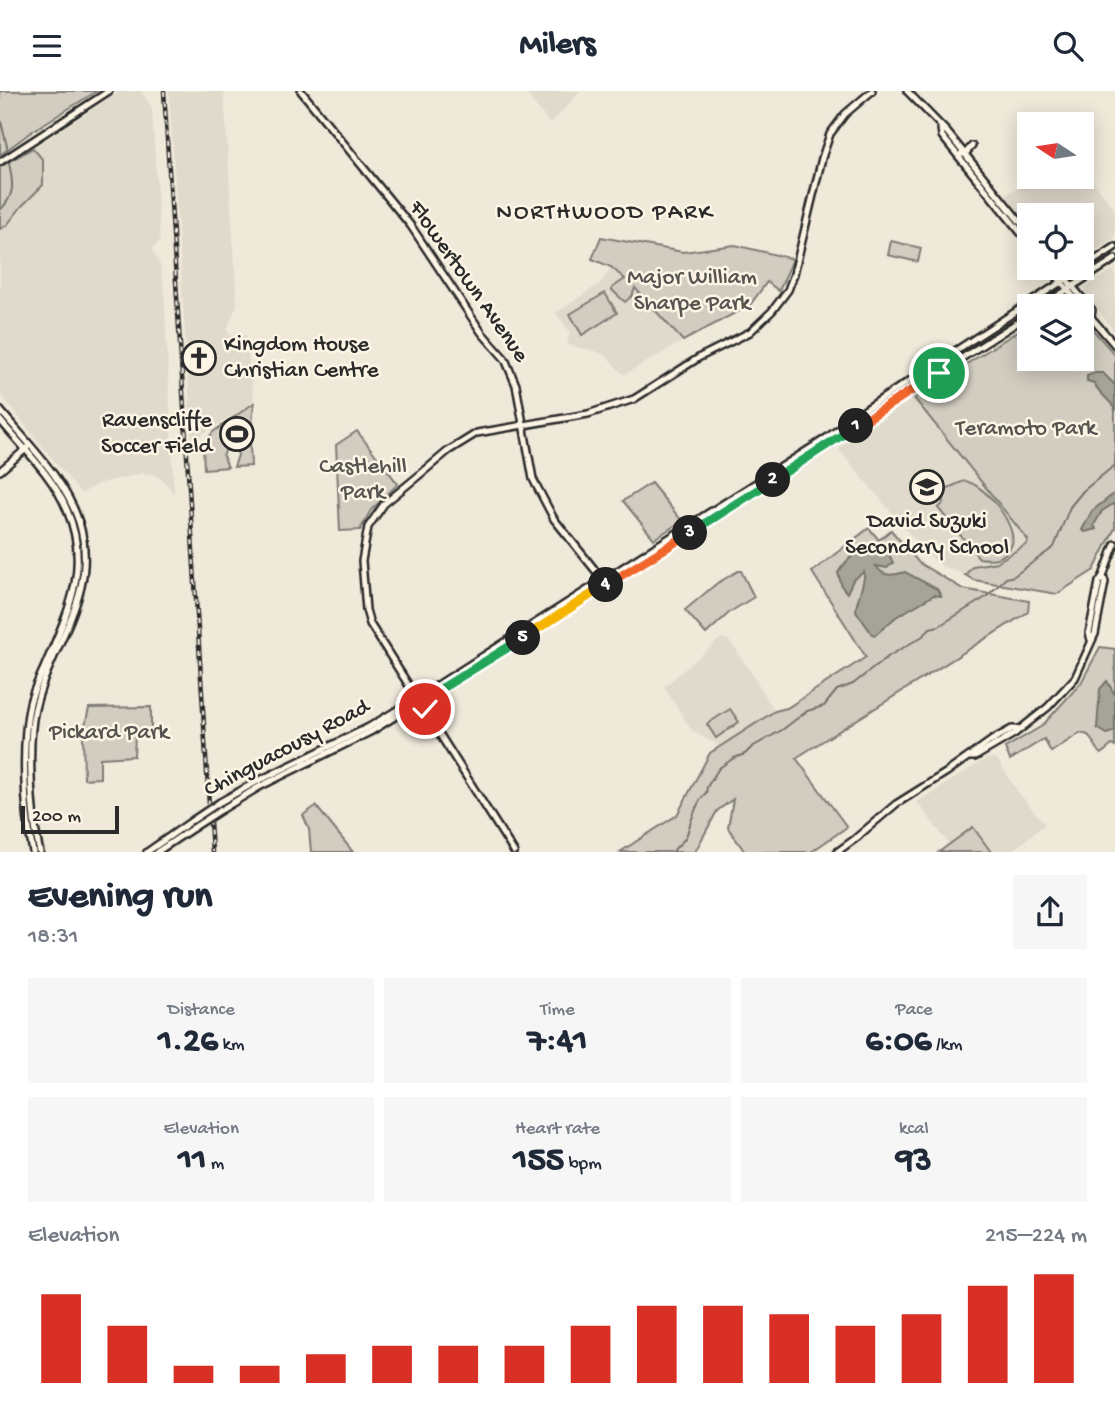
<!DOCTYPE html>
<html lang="en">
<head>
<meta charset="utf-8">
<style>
  :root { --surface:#fff; --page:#f6f6f7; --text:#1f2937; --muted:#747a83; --accent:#d93025 }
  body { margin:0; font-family:"Gochi Hand",sans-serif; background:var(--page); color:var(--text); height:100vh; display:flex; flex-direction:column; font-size:26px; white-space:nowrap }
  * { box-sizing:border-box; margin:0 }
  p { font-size:23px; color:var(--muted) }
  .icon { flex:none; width:38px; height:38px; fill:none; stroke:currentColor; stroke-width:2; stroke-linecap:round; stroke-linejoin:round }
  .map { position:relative; height:761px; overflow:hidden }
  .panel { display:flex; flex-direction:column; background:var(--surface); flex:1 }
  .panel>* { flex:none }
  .needle { width:46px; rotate:282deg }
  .buttons { position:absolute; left:1017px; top:21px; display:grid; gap:14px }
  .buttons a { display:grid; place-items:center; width:77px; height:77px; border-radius:0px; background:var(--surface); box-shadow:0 4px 18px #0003; font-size:35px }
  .scale { position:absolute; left:21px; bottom:18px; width:98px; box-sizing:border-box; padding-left:7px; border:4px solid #2b2b2b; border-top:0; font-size:19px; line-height:24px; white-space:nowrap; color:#2b2b2b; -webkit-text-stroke:5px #fcf5e5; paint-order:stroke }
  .pin { position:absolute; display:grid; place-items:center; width:60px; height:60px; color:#fff; margin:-30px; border:4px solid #fff; border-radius:50%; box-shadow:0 2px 7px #0007 }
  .km { position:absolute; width:35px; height:35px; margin:-18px; border-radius:50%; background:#222; color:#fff; font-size:19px; line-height:35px; text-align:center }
  .round { display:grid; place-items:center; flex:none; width:74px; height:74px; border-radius:0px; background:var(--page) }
  .headline { display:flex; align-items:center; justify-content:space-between; height:119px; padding:0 28px }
  h1 { font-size:38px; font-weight:700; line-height:52px }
  .figures { display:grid; grid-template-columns:repeat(3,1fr); gap:10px; height:119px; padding:7px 28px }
  .figures div { display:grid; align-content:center; border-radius:0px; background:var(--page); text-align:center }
  .figures b { font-size:35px; font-weight:700 }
  .figures small { font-size:19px; font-weight:400 }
  .figures p { font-size:19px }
  .chart { height:196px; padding:14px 28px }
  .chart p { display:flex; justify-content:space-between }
  .chart svg { width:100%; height:126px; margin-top:7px; stroke:var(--accent); stroke-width:6 }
  header { display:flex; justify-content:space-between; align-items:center; height:91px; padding:0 28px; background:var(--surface); font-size:32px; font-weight:700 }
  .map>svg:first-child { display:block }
</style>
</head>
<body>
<header><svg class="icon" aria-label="menu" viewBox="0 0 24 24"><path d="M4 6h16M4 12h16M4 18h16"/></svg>Milers<svg class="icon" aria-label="search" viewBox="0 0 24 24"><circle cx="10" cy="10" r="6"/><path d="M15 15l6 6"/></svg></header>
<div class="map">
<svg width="1115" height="761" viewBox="0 0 1115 761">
  <rect width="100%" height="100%" fill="#efe9da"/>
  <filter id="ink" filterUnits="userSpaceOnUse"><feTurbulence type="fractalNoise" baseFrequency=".0143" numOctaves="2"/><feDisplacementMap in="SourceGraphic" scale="14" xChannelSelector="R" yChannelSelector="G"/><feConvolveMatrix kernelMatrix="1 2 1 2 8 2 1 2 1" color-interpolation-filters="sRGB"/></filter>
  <g filter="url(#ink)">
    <g fill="#e0dacc">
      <path d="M 120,0 L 141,0 L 152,17 L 160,150 L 152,158 L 160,174 L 164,196 L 174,402 L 164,390 L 152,383 L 143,382 L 97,393 L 81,403 L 0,303 L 0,138 L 7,134 L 22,115 L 43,94 L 43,69 L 33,57 Z"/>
      <path d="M 169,0 L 224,0 L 237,214 L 227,238 L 229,244 L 234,246 L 246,244 L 254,312 L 192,349 Z"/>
      <path d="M 524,0 L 581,0 L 550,33 Z"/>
      <path d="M 1082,75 L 1115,119 L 1115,147 L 1082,168 L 1082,124 L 1029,124 L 1029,134 L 1004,103 L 1018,97 L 1034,86 L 1082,86 Z"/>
      <path d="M 611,176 L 645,206 L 683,250 L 624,284 L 607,266 L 595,260 L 567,254 L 570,241 L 556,222 L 602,191 Z"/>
      <path d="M 1115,177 L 1115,242 L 1086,202 L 1085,197 Z"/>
      <path d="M 914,307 L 1028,449 L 1028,453 L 998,471 L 975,474 L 965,484 L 942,475 L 923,459 L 839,359 L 841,355 Z"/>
      <path d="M 721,547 L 727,548 L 736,558 L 775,620 L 719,655 L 692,640 L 664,596 Z"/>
      <path d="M 987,667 L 997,668 L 1018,701 L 1045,733 L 1011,761 L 991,761 L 973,736 L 949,753 L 917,711 Z"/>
    </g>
    <g fill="#d2cdc0" stroke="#7e7c76" stroke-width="2">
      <path d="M 0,0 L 97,0 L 34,39 L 0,64 Z"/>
      <path d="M 33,57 L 43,69 L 43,94 L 22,115 L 7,134 L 0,138 L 0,76 Z"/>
      <path d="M 601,146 L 683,161 L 735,154 L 793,168 L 779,200 L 767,191 L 750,214 L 683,250 L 635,197 L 632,205 L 625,211 L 612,199 L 612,197 L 625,188 L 611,176 L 592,168 Z"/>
      <path d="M 891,150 L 921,157 L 918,171 L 888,164 Z"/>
      <path d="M 605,202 L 617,222 L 582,244 L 570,223 Z"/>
      <path d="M 1086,231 L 1115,264 L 1115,437 L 1094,479 L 1057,503 L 974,489 L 965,484 L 973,475 L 997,471 L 1027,453 L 1028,449 L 914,307 L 1029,233 L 1029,268 L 1082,268 L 1082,235 Z"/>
      <path d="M 254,312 L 250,353 L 251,375 L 234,376 L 238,364 L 236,359 L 230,357 L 226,358 L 223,365 L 228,376 L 204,378 L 203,354 L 213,341 Z"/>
      <path d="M 357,340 L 398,393 L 371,419 L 360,439 L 340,440 L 336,354 Z"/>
      <path d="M 964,390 C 984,392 1017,433 1012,453 C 1005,469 993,469 979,467 L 938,417 L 942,414 L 948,397 Z"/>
      <path d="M 651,392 L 682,430 L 654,448 L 623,410 Z"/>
      <path d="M 869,437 L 879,449 L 891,439 L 919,472 L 963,498 L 1029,510 L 1028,521 L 796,667 L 847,736 L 811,761 L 745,761 L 728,737 L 733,708 L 717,720 L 695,761 L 620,761 L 677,724 L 710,662 L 775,620 L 787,617 L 866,566 L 812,481 Z"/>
      <path d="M 738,480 L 741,480 L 754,506 L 730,521 L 706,543 L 685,519 L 716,493 Z"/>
      <path d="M 1100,556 L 1115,558 L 1115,656 L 1112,654 L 1101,663 L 1088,644 L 1080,642 L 1051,661 L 1044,648 L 1010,669 L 1005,657 L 1042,635 L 1081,592 Z"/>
      <path d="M 151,616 L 151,643 L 135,644 L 134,665 L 100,667 L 100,687 L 84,688 L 83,644 L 89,617 Z"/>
      <path d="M 730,618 L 739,631 L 716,647 L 707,633 Z"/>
      <path d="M 316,715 L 353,761 L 311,761 L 309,738 L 303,724 Z"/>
      <path d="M 973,736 L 991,761 L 939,761 Z"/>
    </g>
    <g fill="#a6a399" stroke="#75736d" stroke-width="2">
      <path d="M 1094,282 L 1103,282 L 1115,294 L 1115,318 C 1109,308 1099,303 1094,292 L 1087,290 L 1087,285 Z"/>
      <path d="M 1115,402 L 1115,412 L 1102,420 L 1094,434 L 1096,438 L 1085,441 L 1082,439 L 1092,420 Z"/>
      <path d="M 886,456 L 889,457 L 888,461 L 893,472 L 887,477 L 876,475 C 884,487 893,484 905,481 L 937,498 L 941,505 L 934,504 L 896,526 L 875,544 L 872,543 L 856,520 C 856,507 866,492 864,481 L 853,489 L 847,502 L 842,496 L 838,482 C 844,472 857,457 870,458 C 878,459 878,461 886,456 Z"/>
      <path d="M 1107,590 L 1115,604 L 1115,640 L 1107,643 L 1097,637 L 1100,598 Z"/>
    </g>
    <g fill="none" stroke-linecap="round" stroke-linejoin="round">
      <g stroke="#75736d" stroke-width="2">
        <path d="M 0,26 L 8,60"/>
        <path d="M 0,119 C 16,104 13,91 9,72"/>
        <path d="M 673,761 C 676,754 685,751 687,743 C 690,733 697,709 706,702 L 707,696 L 719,677 L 734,667 L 745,663 L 752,656 L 782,639 L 807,620 L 824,615 L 837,599 L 853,593 L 889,565 L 923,545 L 930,537 L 939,535 L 986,506 L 1006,487 L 1014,485 L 1054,456 L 1070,416 L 1083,400 L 1115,374"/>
      </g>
      <g stroke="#2b2b2b" stroke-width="10">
        <g id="secondary">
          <path d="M 301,0 L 411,135 L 482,242 L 505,268 L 516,294 L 533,388 L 554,428 L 603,489"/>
          <path d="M 907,0 L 947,41 L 1029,142"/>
          <path d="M 941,37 L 942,45 L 1029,152"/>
          <path d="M 961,63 L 965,63 L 972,55"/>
          <path d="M 0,71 L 109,0"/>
          <path d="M 1050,177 L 1081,215"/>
          <path d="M 1057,177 L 1092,219 L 1091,225"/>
          <path d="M 1042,215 L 1115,168"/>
          <path d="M 1082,216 L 1115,254"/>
          <path d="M 0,319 C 28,353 65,388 79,431 C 101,503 50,553 35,618 C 27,652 31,727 40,761"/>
          <path d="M 0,329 C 23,357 53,385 67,419 C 92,477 67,523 44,577 C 39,588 33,600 30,612 C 21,653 24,720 33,761"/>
          <path d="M 0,380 L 27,357"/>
          <path d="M 1091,549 L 1089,542 L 1099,491 L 1103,485 L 1115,453"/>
          <path d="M 970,666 L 975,666 L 1014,643 L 1048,616 L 1075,587 L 1095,543 L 1105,491 L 1103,485"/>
          <path d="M 220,711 L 256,691 L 369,636 L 422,604 L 825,348 L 866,318 L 1115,156"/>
          <path d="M 221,719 L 259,696 L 372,640 L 626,482 L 1029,224"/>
          <path d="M 857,746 L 896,713 L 947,681 L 992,649 L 1012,638 L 1017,638"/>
          <path d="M 147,761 L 193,729"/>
          <path d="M 157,761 L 193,737"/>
          <path d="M 514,761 L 370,533 L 366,519 L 362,470 L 368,436 L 384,413 L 417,386 L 448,360 L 477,342 L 588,323 L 634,308 L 700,266 L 750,241 L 772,220 L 788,199 L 794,183 L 822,67 L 830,43 L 845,23 L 872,0"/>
          <path d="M 837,761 L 859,745"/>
        </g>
      </g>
      <use href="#secondary" stroke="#fcf5e5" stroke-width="5"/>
      <g stroke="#2b2b2b" stroke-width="4.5">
        <path id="rail" d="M 164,0 L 212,761"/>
      </g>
      <use href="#rail" stroke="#fcf5e5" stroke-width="2" stroke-dasharray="5" stroke-linecap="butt"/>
      <g stroke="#2b2b2b" stroke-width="10" stroke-linecap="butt">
        <g id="secondary-bridge">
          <path d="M 193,729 L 220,711"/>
          <path d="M 193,737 L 221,719"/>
        </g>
      </g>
      <use href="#secondary-bridge" stroke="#fcf5e5" stroke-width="5"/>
    </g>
  </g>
  <g fill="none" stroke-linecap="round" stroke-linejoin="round" filter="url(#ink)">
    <g stroke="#fff" stroke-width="14">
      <path id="split-1" d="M 856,335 L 939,282"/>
    </g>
    <g stroke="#fff" stroke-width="14">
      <path id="split-2" d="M 773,389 L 856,335"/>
    </g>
    <g stroke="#fff" stroke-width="14">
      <path id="split-3" d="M 690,442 L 773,389"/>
    </g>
    <g stroke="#fff" stroke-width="14">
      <path id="split-4" d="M 606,494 L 690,442"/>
    </g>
    <g stroke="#fff" stroke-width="14">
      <path id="split-5" d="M 523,547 L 606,494"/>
    </g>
    <g stroke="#fff" stroke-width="14">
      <path id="split-6" d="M 439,599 L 523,547"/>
    </g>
    <g stroke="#fff" stroke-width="14">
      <path id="split-7" d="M 425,618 L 420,610 L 439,599"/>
    </g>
    <use href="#split-1" stroke="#f0652b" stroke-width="9"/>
    <use href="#split-2" stroke="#22a559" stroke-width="9"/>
    <use href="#split-3" stroke="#22a559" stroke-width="9"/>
    <use href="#split-4" stroke="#f0652b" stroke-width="9"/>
    <use href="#split-5" stroke="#f5b400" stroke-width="9"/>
    <use href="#split-6" stroke="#22a559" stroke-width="9"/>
    <use href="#split-7" stroke="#f5b400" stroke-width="9"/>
  </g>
  <defs>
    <g id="church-ring" transform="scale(1.75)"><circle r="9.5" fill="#fcf5e5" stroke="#2b2b2b" stroke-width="1.5"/><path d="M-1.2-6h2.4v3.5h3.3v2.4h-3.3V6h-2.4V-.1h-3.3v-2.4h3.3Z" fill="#2b2b2b"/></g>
    <g id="stadium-ring" transform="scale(1.75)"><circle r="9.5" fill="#fcf5e5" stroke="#2b2b2b" stroke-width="1.5"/><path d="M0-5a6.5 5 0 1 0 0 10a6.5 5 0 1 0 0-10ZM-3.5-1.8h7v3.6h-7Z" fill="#2b2b2b"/></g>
    <g id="school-ring" transform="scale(1.75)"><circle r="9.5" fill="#fcf5e5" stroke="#2b2b2b" stroke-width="1.5"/><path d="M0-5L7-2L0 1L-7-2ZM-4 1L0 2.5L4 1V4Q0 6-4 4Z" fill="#2b2b2b"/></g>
  </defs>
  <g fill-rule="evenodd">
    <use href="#church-ring" x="199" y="267"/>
    <use href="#stadium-ring" x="237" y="343"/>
    <use href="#school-ring" x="927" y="396"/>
  </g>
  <g text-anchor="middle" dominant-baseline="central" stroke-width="5" stroke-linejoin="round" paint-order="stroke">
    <g font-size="23" fill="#555450" stroke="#fcf5e5">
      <text x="692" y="187">Major William<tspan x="692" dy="26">Sharpe Park</tspan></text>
      <text x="1026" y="338">Teramoto Park</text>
      <text x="363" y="376">Castlehill<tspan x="363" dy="26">Park</tspan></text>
      <text x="109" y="642">Pickard Park</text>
    </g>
    <g font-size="23" fill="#2b2b2b" stroke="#fcf5e5">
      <text transform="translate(468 191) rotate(55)">Flowertown Avenue</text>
      <text transform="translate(287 658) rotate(-28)">Chinguacousy Road</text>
    </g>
    <g font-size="23" fill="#2b2b2b" stroke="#fcf5e5" text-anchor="start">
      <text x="224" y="254">Kingdom House<tspan x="224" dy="26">Christian Centre</tspan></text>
      <text x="212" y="330" text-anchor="end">Ravenscliffe<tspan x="212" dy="26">Soccer Field</tspan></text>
      <text x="927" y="431" text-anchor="middle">David Suzuki<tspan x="927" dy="26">Secondary School</tspan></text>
    </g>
    <g font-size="24" letter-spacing="2" fill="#2b2b2b" stroke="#fcf5e5">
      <text x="605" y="122">NORTHWOOD PARK</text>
    </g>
  </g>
</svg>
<div class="buttons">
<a><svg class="needle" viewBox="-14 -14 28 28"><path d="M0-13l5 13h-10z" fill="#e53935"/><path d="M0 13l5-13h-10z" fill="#747a83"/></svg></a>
<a><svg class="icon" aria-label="locate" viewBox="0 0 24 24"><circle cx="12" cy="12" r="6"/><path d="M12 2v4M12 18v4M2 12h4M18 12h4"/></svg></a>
<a><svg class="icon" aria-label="layers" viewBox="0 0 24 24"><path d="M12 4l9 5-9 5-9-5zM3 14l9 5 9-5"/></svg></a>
</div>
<div class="scale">200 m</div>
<div class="pin" style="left:939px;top:282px;background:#1e9e55"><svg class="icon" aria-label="arrive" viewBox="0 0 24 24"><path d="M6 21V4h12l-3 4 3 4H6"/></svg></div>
<div class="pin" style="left:425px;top:618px;background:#d93025"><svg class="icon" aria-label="check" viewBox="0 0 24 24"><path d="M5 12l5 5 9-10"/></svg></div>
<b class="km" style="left:856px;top:335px">1</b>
<b class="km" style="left:773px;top:389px">2</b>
<b class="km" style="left:690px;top:442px">3</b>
<b class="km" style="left:606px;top:494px">4</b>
<b class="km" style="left:523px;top:547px">5</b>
</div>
<section class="panel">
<div class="headline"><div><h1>Evening run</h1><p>18:31</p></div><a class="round"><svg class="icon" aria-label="share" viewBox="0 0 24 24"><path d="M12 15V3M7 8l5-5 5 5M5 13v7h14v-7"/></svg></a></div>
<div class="figures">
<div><p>Distance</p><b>1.26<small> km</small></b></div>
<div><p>Time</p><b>7:41</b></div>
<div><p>Pace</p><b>6:06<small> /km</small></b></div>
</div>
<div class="figures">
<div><p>Elevation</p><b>11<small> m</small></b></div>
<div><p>Heart rate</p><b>155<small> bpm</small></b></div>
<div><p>kcal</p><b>93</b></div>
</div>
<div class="chart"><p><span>Elevation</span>215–224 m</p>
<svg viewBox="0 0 160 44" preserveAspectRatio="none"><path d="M5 44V13M15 44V24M25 44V38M35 44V38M45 44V34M55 44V31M65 44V31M75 44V31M85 44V24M95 44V17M105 44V17M115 44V20M125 44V24M135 44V20M145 44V10M155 44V6"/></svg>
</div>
</section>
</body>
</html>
